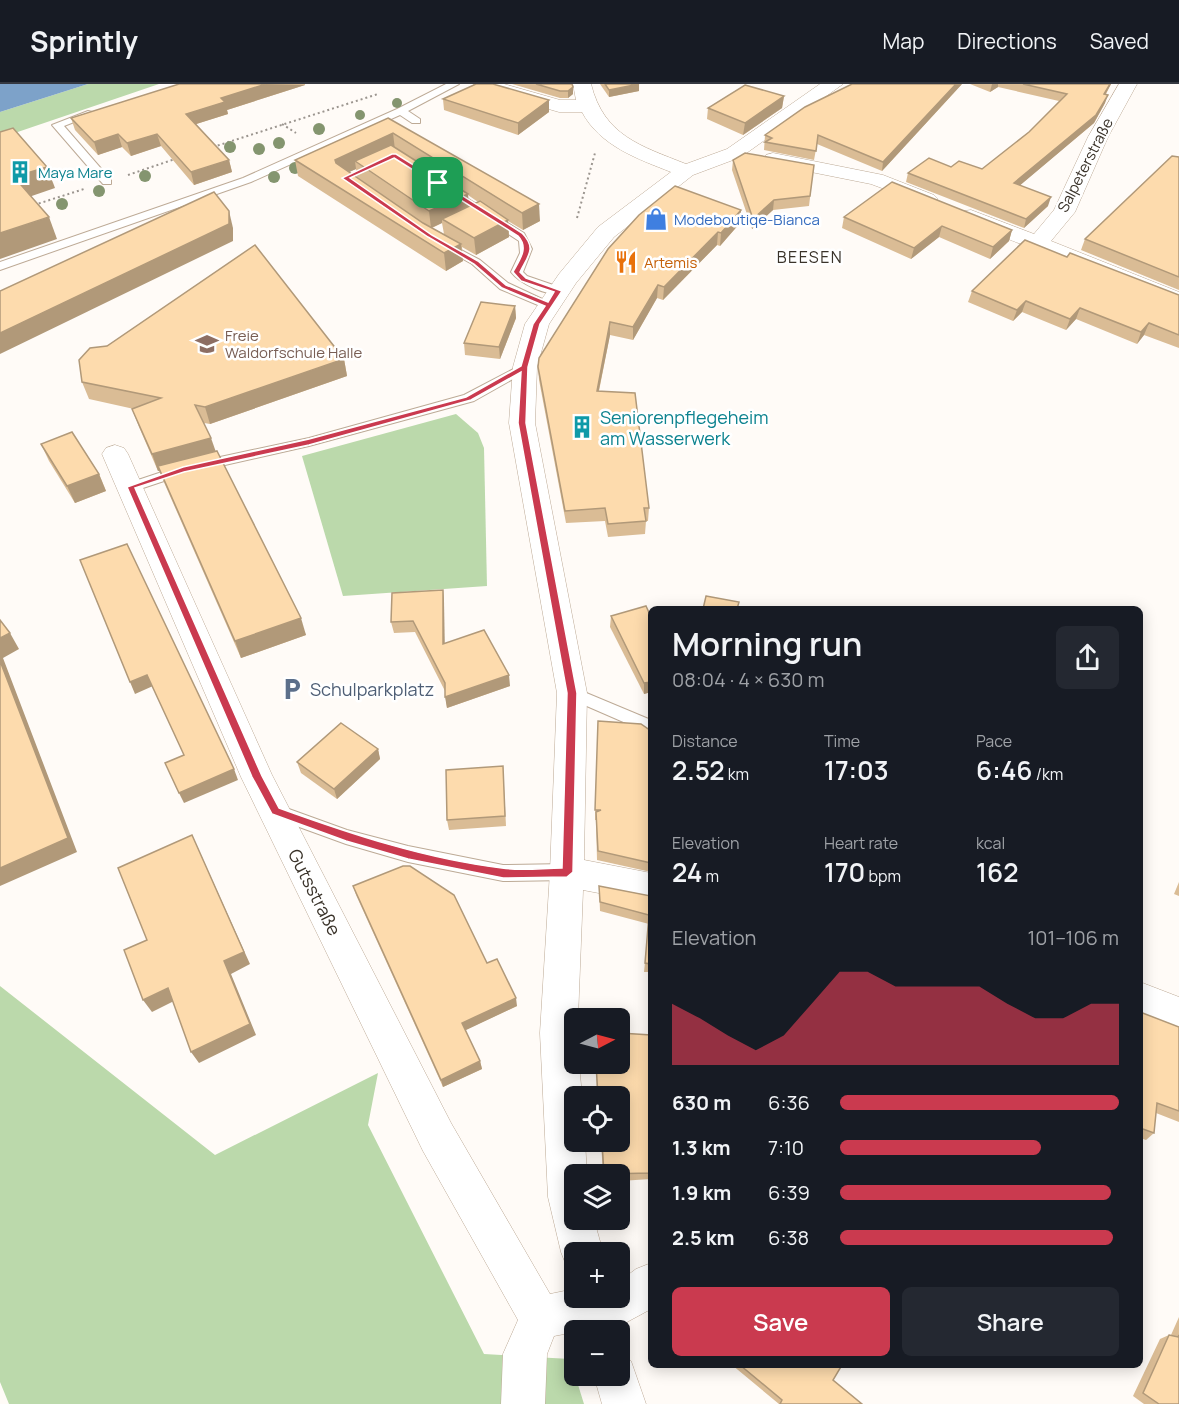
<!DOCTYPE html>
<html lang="en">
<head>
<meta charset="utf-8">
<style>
  :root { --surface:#171b24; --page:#242831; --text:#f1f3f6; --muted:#9ea1a6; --line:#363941; --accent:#ca3a4f }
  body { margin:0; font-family:Manrope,sans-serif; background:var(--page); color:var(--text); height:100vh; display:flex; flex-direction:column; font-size:22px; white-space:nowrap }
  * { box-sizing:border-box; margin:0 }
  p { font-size:20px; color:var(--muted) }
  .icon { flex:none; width:33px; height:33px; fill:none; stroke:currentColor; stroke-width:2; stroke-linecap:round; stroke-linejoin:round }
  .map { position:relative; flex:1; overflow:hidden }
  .details { position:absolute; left:648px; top:522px; width:495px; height:762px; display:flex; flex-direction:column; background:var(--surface); border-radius:9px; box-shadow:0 3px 15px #0003 }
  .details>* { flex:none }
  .needle { width:39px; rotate:84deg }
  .controls { position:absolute; left:564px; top:924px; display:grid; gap:12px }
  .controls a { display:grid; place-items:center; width:66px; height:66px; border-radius:9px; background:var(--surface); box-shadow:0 3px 15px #0003; font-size:30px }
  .pin { position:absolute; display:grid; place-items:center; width:51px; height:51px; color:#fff; margin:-26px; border-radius:12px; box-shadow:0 3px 9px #0006 }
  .round { display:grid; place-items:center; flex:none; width:63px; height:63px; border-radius:9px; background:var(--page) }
  .overview { display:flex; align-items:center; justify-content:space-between; height:102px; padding:0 24px }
  h1 { font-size:33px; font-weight:600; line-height:45px }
  .stats { display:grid; grid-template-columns:repeat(3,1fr); gap:9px; height:102px; padding:6px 24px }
  .stats div { display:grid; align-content:center }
  .stats b { font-size:26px; font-weight:600 }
  .stats small { font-size:16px; font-weight:400 }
  .stats p { font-size:16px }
  .chart { height:168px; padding:12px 24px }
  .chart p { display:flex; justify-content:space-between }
  .chart svg { width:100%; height:108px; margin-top:6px; fill:var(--accent); opacity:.7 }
  .action { display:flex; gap:12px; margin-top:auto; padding:12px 24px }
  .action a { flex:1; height:69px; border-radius:9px; background:var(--accent); color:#fff; font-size:24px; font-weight:600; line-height:69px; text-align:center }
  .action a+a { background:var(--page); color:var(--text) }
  ul { padding:0 24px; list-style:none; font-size:20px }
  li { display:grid; grid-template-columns:96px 72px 1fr; align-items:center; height:45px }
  li i { height:15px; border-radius:8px; background:var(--accent) }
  header { display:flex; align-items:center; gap:36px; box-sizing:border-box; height:84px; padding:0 30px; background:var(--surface); border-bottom:2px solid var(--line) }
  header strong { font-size:28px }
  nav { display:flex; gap:33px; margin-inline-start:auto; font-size:21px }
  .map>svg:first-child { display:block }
</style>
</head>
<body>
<header>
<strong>Sprintly</strong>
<nav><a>Map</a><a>Directions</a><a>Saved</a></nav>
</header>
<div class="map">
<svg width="1179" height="1320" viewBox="0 0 1179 1320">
  <rect width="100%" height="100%" fill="#fffbf7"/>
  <g fill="#bbd9ab">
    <path d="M 88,0 L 159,0 L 0,54 L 0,28 Z"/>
    <path d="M 456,330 L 478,349 L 484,364 L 487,502 L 343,512 L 302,372 Z"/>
    <path d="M 0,902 L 215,1071 L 378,989 L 368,1041 L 484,1270 L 570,1275 L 584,1320 L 9,1320 L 0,1298 Z"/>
  </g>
  <path fill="#7da2c9" d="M 0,0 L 88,0 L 0,28 Z"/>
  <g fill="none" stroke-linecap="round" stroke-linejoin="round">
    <g stroke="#bdaa96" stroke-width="2">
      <g id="service">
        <path d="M 446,0 L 459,0 L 408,27 L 420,35 L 420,39 L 412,39 L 400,31 L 251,98 L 0,186 L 0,178 L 243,94 L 397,25 Z"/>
        <path d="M 88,27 L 97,29 L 64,42 L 111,96 L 111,100 L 103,100 L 52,41 Z"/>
        <path d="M 452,105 L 524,149 L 532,165 L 523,188 L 527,192 L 562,204 L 562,210 C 547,212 520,200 511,188 L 520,169 L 519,157 L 448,110 L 447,108 Z"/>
        <path d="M 444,157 L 480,176 L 508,199 L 555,221 L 553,224 L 545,224 L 500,205 L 472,180 L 440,162 L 440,158 Z"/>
        <path d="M 525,279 L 531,283 L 529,286 L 474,317 L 309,362 L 185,390 L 131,408 L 124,403 L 126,400 L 183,381 L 309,354 L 464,311 Z"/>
        <path d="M 572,603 L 651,636 L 651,650 L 566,613 L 564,609 L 566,605 Z"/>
        <path d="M 275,720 L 347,746 L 408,762 L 503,781 L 567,780 L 573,783 L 576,788 L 573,793 L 567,796 L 503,797 L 408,778 L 346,760 L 269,732 L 266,727 L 269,722 Z"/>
      </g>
    </g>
    <g stroke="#bdaa96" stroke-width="1">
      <g id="minor">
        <path d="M 474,0 L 504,0 L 560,16 L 576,16 L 573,0 L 591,0 C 604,52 641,62 686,80 L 727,65 L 820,0 L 843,0 L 741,73 L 693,91 L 614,153 L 576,199 L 549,240 L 537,283 L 535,339 L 587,609 L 584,776 L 651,789 L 651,819 L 583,806 L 578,934 L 574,934 L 574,980 L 579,980 L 582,1012 L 574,1012 L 574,1058 L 585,1058 L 587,1090 L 574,1090 L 574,1136 L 594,1136 L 603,1168 L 574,1168 L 574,1186 L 567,1183 L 561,1168 L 548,1113 L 540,949 L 550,788 L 557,609 L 509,339 L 513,283 L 525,240 L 559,190 L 598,143 L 671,88 C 638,75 600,62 582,28 L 559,28 L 476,4 Z"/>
        <path d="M 1119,0 L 1137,0 L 1108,53 L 1075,128 L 1051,157 L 1179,208 L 1179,223 L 963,137 L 960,132 L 963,127 L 971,126 L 1034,150 L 1054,126 L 1088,53 Z"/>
        <path d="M 773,69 L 883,91 L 934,111 L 938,115 L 934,119 L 927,121 L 871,100 L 766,79 L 763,75 L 766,71 Z"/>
        <path d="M 115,361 L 124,364 L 128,370 L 272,691 L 451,1039 L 550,1210 L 574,1205 L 574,1214 L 620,1214 L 620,1197 L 636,1185 L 651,1179 L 651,1225 L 627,1238 L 554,1252 L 547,1270 L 545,1320 L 501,1320 L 503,1270 L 518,1236 L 423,1067 L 241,693 L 102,370 L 106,364 Z"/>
        <path d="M 1140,898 L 1179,913 L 1179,947 L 1140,932 Z"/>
        <path d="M 620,1272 L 631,1277 L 646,1320 L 602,1320 L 594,1292 L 620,1292 Z"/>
      </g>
    </g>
    <g stroke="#9b958f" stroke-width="2" stroke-dasharray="2 3" stroke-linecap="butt">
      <path d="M 282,40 L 296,49"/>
      <path d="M 213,63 L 378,10"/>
      <path d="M 128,91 L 178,74"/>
      <path d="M 34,121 L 84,105"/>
      <path d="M 577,134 L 595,69"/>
    </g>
    <use href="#service" fill="#fff" fill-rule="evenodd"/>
    <use href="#minor" fill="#fff" fill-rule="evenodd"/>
  </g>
  <g fill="#84956f">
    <circle cx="397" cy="19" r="5"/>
    <circle cx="360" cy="31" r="5"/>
    <circle cx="319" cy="45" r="6"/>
    <circle cx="279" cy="59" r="6"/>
    <circle cx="230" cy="63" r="6"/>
    <circle cx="259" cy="65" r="6"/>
    <circle cx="295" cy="84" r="6"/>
    <circle cx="145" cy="92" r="6"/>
    <circle cx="274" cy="93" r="6"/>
    <circle cx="99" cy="107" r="6"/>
    <circle cx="62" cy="120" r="6"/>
  </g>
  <g fill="#dabc95" fill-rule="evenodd">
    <path d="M 179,0 L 305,0 L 305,1 L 227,26 L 228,30 L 196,40 L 229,76 L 232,88 L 194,101 L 161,62 L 131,72 L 122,63 L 98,71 L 75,46 L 71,34 Z"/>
    <path d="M 512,0 L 572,0 L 573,10 L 568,14 L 560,14 Z"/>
    <path d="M 600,0 L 639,0 L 639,7 L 609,13 Z"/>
    <path d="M 962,0 L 882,87 L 817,60 L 814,76 L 764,66 L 765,51 Z"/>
    <path d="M 970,0 L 1111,0 L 1106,10 L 1105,19 L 1094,39 L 1020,101 L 1048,122 L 1024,144 L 906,98 L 908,89 L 951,83 L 982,85 L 1029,48 L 1059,17 L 998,3 L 990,8 Z"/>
    <path d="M 784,12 L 782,24 L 743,51 L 707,35 L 708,24 Z"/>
    <path d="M 443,15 L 549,28 L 518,51 L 444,26 Z"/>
    <path d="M 388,34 L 540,137 L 523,146 L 508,137 L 509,153 L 476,171 L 462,163 L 463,177 L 446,187 L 298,92 L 295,76 ZM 356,85 L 357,94 L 349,88 ZM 468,111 L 478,118 L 469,122 ZM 442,139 L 444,150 L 432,144 Z"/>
    <path d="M 1179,73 L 1179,206 L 1081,166 L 1085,155 Z"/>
    <path d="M 733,76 L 814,81 L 809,122 L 773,126 L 752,145 L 732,86 Z"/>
    <path d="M 741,126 L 740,139 L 720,162 L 717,161 L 663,216 L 657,214 L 633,256 L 610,251 L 599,307 L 649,424 L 648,437 L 646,437 L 645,450 L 608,453 L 605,437 L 566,439 L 539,296 L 538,283 Z"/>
    <path d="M 844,133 L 1012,146 L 1009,157 L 990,175 L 939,153 L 911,175 L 842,144 Z"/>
    <path d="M 1067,173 L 1179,211 L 1179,264 L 1144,251 L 1137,260 L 1076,235 L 1066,246 L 1022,228 L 1013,237 L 968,218 L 972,207 Z"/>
    <path d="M 515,222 L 516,234 L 500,275 L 465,271 L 464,259 Z"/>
    <path d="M 344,275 L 347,292 L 210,340 L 204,339 L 215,367 L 306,551 L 241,574 L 159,387 L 158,387 L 139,343 L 132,325 L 134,325 L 89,315 L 82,298 Z"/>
    <path d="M 41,360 L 99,390 L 106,407 L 75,419 L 49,377 Z"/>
    <path d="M 443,506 L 444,517 L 444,559 L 510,602 L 447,624 L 445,607 L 415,548 L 394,549 L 391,538 Z"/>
    <path d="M 611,532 L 651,533 L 651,608 L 644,610 L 610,543 Z"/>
    <path d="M 598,637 L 651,647 L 651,788 L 597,776 L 596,736 L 595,736 Z"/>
    <path d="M 378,665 L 380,675 L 337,715 L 301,689 L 297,678 Z"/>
    <path d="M 503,682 L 506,742 L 449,746 L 447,736 Z"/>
    <path d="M 1179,798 L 1179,812 L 1174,810 Z"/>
    <path d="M 353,802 L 487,879 L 517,922 L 465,946 L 480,977 L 482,985 L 443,1003 L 356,811 Z"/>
    <path d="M 599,802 L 651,812 L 651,888 L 644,888 L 649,840 L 600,827 Z"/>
    <path d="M 1140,928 L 1179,943 L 1179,1038 L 1156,1029 L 1154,1049 L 1146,1056 L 1140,1054 Z"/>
    <path d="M 651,951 L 651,1095 L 620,1097 L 620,1090 L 603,1090 L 601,1058 L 620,1058 L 620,1012 L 597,1012 L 596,980 Z"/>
    <path d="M 1179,1233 L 1179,1320 L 1144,1320 L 1133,1312 L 1160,1255 L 1169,1251 L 1171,1251 Z"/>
    <path d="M 732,1281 L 842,1281 L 833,1296 L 862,1320 L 779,1320 Z"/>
  </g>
  <g fill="#b19979">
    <path d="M 266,0 L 305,1 L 227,26 L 228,30 L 190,42 L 186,30 L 221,14 Z"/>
    <path d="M 639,0 L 639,7 L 609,13 L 609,6 Z"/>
    <path d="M 956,0 L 962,0 L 882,87 L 883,78 Z"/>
    <path d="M 992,0 L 998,0 L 998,3 L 990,8 Z"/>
    <path d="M 1110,0 L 1111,0 L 1101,18 L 1104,10 Z"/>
    <path d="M 573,3 L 573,10 L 568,14 L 568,7 Z"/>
    <path d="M 1108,11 L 1105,19 L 1094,39 L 1012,108 L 1014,99 Z"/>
    <path d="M 784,12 L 782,24 L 743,51 L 745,39 Z"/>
    <path d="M 549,16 L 549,28 L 518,51 L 518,39 Z"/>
    <path d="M 393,49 L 395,66 L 355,77 L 356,85 L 338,93 L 335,76 Z"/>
    <path d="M 118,50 L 122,63 L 98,71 L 94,58 Z"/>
    <path d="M 157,50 L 161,62 L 131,72 L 127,59 Z"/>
    <path d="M 229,76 L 232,88 L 194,101 L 191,88 Z"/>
    <path d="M 47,83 L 55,104 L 23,115 L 14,93 Z"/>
    <path d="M 468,110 L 469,127 L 442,135 L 442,139 L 431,144 L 429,127 Z"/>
    <path d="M 1051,113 L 1048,122 L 1024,144 L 1026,135 Z"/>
    <path d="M 774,116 L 773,126 L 752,145 L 753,135 Z"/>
    <path d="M 539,120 L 540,137 L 523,146 L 522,129 Z"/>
    <path d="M 741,126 L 740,139 L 720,162 L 721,149 Z"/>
    <path d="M 229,127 L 233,144 L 233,157 L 0,270 L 0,249 Z"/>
    <path d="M 49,133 L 57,155 L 0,175 L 0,149 Z"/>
    <path d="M 508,136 L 509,153 L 476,171 L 474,154 Z"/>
    <path d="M 942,142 L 939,153 L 911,175 L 914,164 Z"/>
    <path d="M 1012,146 L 1009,157 L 990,175 L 993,163 Z"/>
    <path d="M 718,148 L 717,161 L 663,216 L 664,203 Z"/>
    <path d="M 461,160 L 463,177 L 446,187 L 444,169 Z"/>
    <path d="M 658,201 L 657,214 L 633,256 L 633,243 Z"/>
    <path d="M 1026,217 L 1022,228 L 1013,237 L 1017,226 Z"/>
    <path d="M 515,222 L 516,234 L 500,275 L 499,263 Z"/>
    <path d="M 1080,224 L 1076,235 L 1066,246 L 1070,235 Z"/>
    <path d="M 610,238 L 610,251 L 596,320 L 597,307 Z"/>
    <path d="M 1149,239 L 1144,251 L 1137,260 L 1141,248 Z"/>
    <path d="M 344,275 L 347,292 L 210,340 L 205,323 Z"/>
    <path d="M 211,354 L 217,371 L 158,387 L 152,370 Z"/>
    <path d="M 99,390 L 106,407 L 75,419 L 67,402 Z"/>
    <path d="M 443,506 L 444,517 L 445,571 L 443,560 Z"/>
    <path d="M 301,534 L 306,551 L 241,574 L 235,557 Z"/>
    <path d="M 10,549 L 19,565 L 3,574 L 77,768 L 0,802 L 0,554 Z"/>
    <path d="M 147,591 L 153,602 L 135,610 L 130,598 Z"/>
    <path d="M 509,591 L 510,602 L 447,624 L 445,613 Z"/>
    <path d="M 651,598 L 651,608 L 644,610 L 644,599 Z"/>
    <path d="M 378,665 L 380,675 L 337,715 L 334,705 Z"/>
    <path d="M 234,685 L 238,696 L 184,719 L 179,709 Z"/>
    <path d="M 192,751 L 250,880 L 231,890 L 256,951 L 199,979 L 191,968 Z"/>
    <path d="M 168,904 L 176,916 L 152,928 L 143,916 Z"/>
    <path d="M 516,914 L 517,922 L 464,947 L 462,939 Z"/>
    <path d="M 480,977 L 482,985 L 443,1003 L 441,996 Z"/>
  </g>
  <g fill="#fddbad" stroke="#b19979" stroke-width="1.5">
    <path d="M 179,0 L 266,0 L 221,14 L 225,18 L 186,30 L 229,76 L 191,88 L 157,50 L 127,59 L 118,50 L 94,58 L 71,34 Z"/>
    <path d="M 476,0 L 493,0 L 549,16 L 518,39 L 443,15 Z"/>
    <path d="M 536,0 L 572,0 L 573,3 L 568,7 L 560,7 Z"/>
    <path d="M 605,0 L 639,0 L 609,6 Z"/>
    <path d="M 852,0 L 956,0 L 883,78 L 818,51 L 816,67 L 765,58 L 772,54 L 765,51 L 805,23 Z"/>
    <path d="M 1023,0 L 1110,0 L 1104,10 L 1108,11 L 1096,31 L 1014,99 L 1051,113 L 1026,135 L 908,89 L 929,74 L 951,83 L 959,77 L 982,85 L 1029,48 L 1067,10 Z"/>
    <path d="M 745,1 L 784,12 L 745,39 L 708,24 Z"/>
    <path d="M 388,34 L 539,120 L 522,129 L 393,49 L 335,76 L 336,79 L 423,139 L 461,160 L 444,169 L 295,76 Z"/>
    <path d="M 13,44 L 47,83 L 14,93 L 49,133 L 0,149 L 0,48 Z"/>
    <path d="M 391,61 L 468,110 L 429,127 L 355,77 Z"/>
    <path d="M 745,69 L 814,81 L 810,112 L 774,116 L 753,135 L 733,76 Z"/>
    <path d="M 1172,72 L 1179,73 L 1179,193 L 1085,155 Z"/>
    <path d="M 892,98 L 1012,146 L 993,163 L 942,142 L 914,164 L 844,133 Z"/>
    <path d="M 675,102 L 741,126 L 721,149 L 718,148 L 664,203 L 658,201 L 633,243 L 610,238 L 597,307 L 635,309 L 649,424 L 644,424 L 646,437 L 608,440 L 605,424 L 565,427 L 538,283 L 539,274 L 608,165 L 639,131 Z"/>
    <path d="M 214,108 L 229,127 L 229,140 L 0,249 L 0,207 Z"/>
    <path d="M 480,117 L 508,136 L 474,154 L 442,135 Z"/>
    <path d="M 1025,156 L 1067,173 L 1070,169 L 1179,211 L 1179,251 L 1149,239 L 1141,248 L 1080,224 L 1070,235 L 1026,217 L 1017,226 L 972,207 Z"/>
    <path d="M 255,161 L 344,275 L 205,323 L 195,321 L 211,354 L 152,370 L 132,325 L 161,314 L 82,298 L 79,276 L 90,264 L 107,262 Z"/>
    <path d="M 481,218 L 515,222 L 499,263 L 464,259 Z"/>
    <path d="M 72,348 L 99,390 L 67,402 L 41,360 Z"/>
    <path d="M 217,367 L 301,534 L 235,557 L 158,382 Z"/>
    <path d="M 127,460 L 234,685 L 179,709 L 165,679 L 184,671 L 147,591 L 130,598 L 80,476 Z"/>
    <path d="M 443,506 L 443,560 L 484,546 L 509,591 L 445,613 L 445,599 L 413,537 L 391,538 L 392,509 Z"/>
    <path d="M 706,512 L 739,518 L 737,525 L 703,525 Z"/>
    <path d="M 646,522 L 651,533 L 651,598 L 644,599 L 611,532 Z"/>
    <path d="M 0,536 L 10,549 L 0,554 Z"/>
    <path d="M 0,577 L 68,754 L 0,784 Z"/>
    <path d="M 598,637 L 641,640 L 651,647 L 651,779 L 598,767 L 596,728 L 601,726 L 595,726 Z"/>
    <path d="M 341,639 L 378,665 L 334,705 L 297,678 Z"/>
    <path d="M 503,682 L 505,732 L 447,736 L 446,686 Z"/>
    <path d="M 192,751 L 244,868 L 224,877 L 250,940 L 191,968 L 168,904 L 143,916 L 124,866 L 147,856 L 118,784 Z"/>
    <path d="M 403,782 L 410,782 L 454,811 L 487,879 L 497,875 L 516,914 L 462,939 L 480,977 L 441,996 L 353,802 Z"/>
    <path d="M 599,802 L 651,812 L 651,880 L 645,879 L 649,831 L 600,818 Z"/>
    <path d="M 1140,928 L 1179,943 L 1179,1027 L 1157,1019 L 1154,1049 L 1140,1044 Z"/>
    <path d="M 620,949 L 651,951 L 651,1040 L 650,1039 L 651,1040 L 651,1089 L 604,1090 L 602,1058 L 620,1058 L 620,1012 L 598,1012 L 596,980 L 620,980 Z"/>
    <path d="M 1169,1251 L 1178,1253 L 1179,1251 L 1179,1320 L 1159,1320 L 1143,1309 Z"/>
    <path d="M 740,1281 L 842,1281 L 833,1296 L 862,1320 L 780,1320 L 782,1316 Z"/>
  </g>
  <path fill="#ca3a4f" stroke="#fff" stroke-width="1.5" fill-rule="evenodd" d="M 392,70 L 396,70 L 522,149 C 537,164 528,172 520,188 L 526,194 L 562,207 L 540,240 L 528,283 L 526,339 L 577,609 L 573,788 L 567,793 L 503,794 L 408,775 L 346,757 L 272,730 L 252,693 L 127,403 L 183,383 L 309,355 L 466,313 L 521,282 L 533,240 L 545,222 L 502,204 L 474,180 L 428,153 L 342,94 ZM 394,74 L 518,152 C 529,164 520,175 513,188 L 521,197 L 554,208 L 548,218 L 506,201 L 478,177 L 432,151 L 350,94 ZM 521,288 L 518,339 L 567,609 L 562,784 C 543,784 522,787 502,784 C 426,775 351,750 279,724 L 262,692 L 135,404 L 184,388 L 309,361 L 471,316 Z"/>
  <defs>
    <g id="building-bare" transform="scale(1.8)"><path d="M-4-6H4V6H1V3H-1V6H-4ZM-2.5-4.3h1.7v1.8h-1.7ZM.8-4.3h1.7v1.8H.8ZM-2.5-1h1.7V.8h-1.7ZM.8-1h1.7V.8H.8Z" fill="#0f9aa8" stroke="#fff" stroke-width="2.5" paint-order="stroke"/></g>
    <g id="shop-bare" transform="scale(1.8)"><path d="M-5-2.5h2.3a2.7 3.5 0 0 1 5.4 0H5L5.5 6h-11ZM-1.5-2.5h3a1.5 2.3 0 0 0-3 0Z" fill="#3f7fe0" stroke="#fff" stroke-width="2.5" paint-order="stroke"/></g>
    <g id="restaurant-bare" transform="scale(1.8)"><path d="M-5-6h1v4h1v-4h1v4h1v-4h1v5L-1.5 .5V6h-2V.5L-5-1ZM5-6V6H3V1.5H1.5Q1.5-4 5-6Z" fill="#e8710a" stroke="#fff" stroke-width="2.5" paint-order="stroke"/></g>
    <g id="school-bare" transform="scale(1.8)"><path d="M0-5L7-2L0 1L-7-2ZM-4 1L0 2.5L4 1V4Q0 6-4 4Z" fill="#8d6e63" stroke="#fff" stroke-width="2.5" paint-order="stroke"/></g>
    <g id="parking-bare" transform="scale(1.8)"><path d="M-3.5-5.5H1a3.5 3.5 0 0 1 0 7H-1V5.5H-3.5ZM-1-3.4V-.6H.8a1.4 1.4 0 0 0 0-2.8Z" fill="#5c6f8a" stroke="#fff" stroke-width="2.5" paint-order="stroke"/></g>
  </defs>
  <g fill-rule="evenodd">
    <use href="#building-bare" x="20" y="88"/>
    <use href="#shop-bare" x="656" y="135"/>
    <use href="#restaurant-bare" x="626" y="178"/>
    <use href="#school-bare" x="207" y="260"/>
    <use href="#building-bare" x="582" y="343"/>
    <use href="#parking-bare" x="292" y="605"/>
  </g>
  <g text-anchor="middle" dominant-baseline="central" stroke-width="5" stroke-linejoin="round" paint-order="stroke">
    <g font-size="15" fill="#3a332a" stroke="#fff">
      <text transform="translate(1085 81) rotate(-63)">Salpeterstraße</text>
    </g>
    <g font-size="15" fill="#0d838f" stroke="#fff" text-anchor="start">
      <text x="38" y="88">Maya Mare</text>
    </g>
    <g font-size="15" fill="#366cbe" stroke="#fff" text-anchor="start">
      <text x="674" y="135">Modeboutiqe-Bianca</text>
    </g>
    <g font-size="15" fill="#c56008" stroke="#fff" text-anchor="start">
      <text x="644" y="178">Artemis</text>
    </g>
    <g font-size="15" fill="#785e54" stroke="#fff" text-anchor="start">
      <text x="225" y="251">Freie<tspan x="225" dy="17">Waldorfschule Halle</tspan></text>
    </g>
    <g font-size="16" letter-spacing="1.5" fill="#3a332a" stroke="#fff">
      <text x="810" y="173">BEESEN</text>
    </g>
    <g font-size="18" fill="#0d838f" stroke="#fff" text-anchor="start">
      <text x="600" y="333">Seniorenpflegeheim<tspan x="600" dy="21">am Wasserwerk</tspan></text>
    </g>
    <g font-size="18" fill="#4e5e75" stroke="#fff" text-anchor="start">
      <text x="310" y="605">Schulparkplatz</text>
    </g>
    <g font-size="18" fill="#3a332a" stroke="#fff">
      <text transform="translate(315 808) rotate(63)">Gutsstraße</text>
    </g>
  </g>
</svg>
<div class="controls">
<a><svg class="needle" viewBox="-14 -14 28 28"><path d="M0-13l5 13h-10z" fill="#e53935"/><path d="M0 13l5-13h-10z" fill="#9ea1a6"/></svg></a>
<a><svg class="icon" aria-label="locate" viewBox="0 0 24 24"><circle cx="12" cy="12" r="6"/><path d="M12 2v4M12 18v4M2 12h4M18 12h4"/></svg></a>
<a><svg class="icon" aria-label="layers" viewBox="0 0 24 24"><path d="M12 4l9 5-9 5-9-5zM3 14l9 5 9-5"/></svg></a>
<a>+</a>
<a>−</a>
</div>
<div class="pin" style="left:438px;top:99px;background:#1e9e55"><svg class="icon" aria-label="arrive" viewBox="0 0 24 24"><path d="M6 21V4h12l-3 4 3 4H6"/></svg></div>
<section class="details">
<div class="overview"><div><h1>Morning run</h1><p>08:04 · 4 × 630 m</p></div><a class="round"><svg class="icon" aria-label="share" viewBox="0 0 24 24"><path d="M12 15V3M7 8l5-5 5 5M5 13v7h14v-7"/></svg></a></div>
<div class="stats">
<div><p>Distance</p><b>2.52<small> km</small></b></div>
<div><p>Time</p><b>17:03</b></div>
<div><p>Pace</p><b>6:46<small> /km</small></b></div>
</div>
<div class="stats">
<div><p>Elevation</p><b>24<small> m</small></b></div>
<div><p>Heart rate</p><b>170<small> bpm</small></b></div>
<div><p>kcal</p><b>162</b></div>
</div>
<div class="chart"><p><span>Elevation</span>101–106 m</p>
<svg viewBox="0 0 160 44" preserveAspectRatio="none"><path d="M0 44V19L10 25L20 32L30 38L40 32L50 19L60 6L70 6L80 12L90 12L100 12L110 12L120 19L130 25L140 25L150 19L160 19V44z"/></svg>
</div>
<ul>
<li><b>630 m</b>6:36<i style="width:100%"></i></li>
<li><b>1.3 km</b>7:10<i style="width:72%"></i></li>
<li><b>1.9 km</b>6:39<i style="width:97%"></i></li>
<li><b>2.5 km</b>6:38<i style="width:98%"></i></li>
</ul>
<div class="action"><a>Save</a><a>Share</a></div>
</section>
</div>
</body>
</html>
